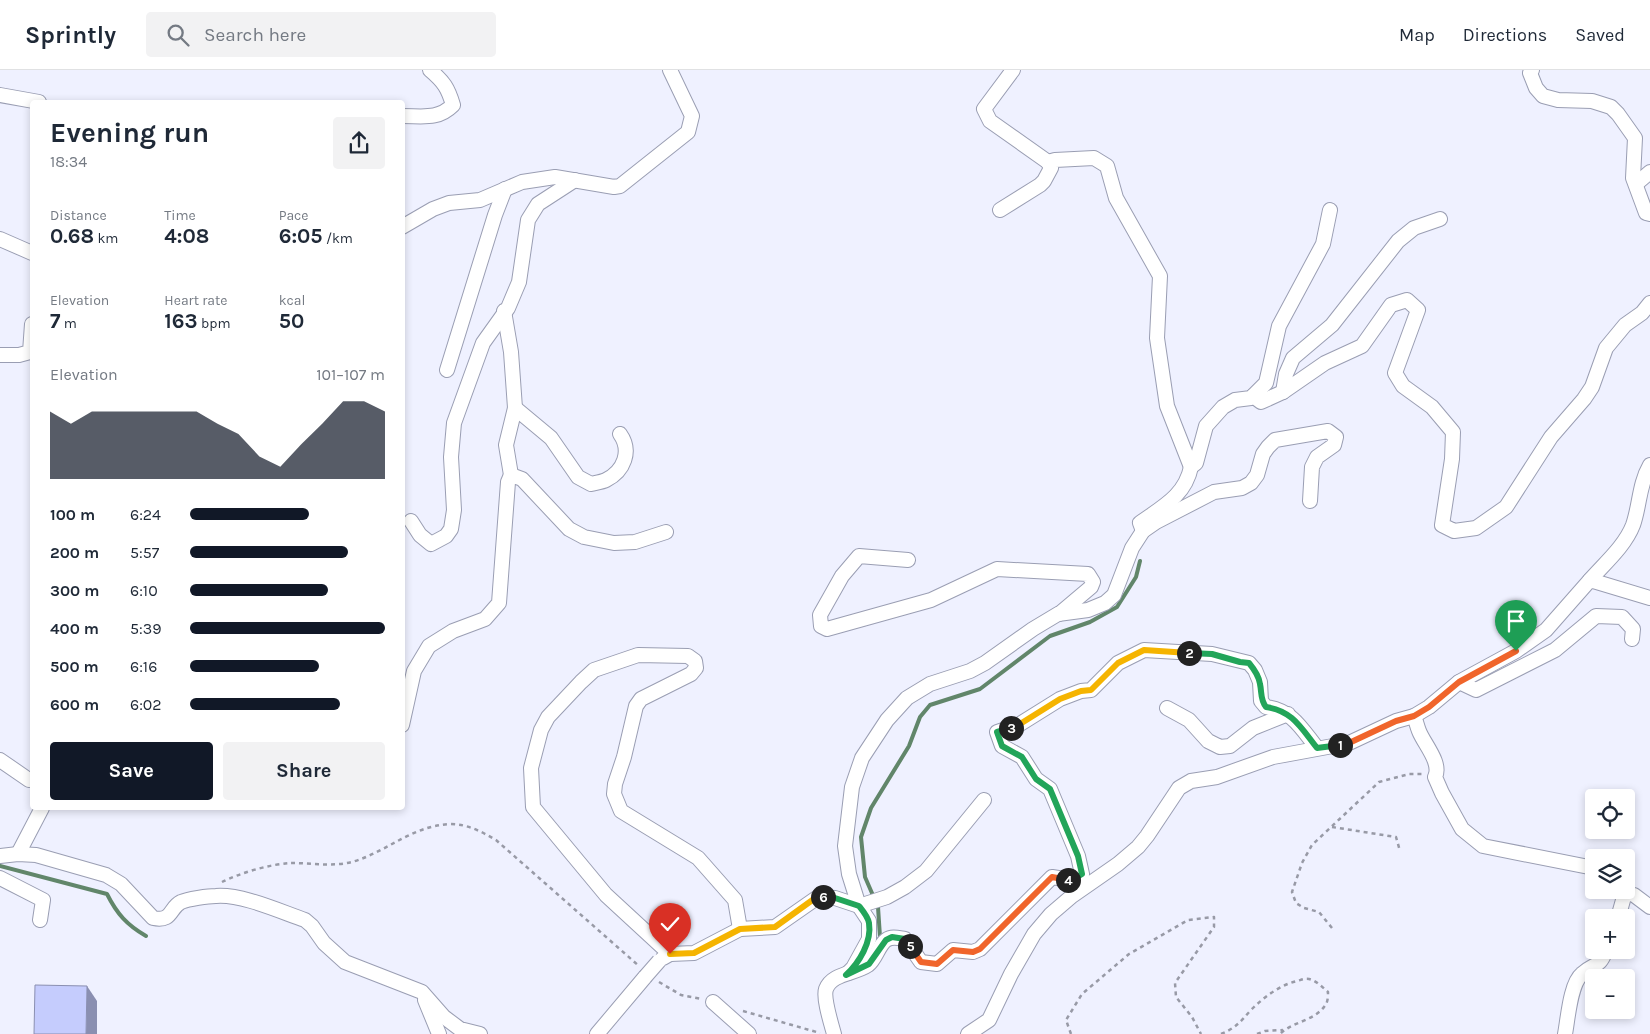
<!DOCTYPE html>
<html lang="en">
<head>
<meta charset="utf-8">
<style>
  :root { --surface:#fff; --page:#f2f2f3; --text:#1f2937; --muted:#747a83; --line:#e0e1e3; --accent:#111827 }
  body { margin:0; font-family:Karla,sans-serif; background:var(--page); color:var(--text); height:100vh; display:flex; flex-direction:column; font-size:19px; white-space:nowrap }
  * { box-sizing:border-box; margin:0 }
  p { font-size:16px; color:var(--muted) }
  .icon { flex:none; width:28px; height:28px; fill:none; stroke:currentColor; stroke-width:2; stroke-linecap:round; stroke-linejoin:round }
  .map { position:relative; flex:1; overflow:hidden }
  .drawer { position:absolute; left:30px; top:30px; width:375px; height:710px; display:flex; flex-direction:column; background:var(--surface); border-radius:5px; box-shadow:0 2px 8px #0003 }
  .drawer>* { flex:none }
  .buttons { position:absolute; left:1585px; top:719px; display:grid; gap:10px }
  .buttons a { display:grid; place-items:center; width:50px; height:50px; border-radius:5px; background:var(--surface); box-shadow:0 2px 8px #0003; font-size:25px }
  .pin { position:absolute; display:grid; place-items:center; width:42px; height:42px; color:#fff; margin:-51px -21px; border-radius:50% 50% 50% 0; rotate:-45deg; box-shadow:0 0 5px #0007 }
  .pin .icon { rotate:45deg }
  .km { position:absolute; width:25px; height:25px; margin:-12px; border-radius:50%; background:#222; color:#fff; font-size:14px; line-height:25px; text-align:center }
  .round { display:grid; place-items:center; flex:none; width:52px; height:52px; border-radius:5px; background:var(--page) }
  .head { display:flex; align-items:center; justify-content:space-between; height:85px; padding:0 20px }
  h1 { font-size:28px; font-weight:700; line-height:38px }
  .metrics { display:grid; grid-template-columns:repeat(3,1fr); gap:8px; height:85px; padding:5px 20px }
  .metrics div { display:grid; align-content:center }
  .metrics b { font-size:21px; font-weight:700 }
  .metrics small { font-size:14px; font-weight:400 }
  .metrics p { font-size:14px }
  .chart { height:140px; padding:10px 20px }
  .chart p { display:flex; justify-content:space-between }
  .chart svg { width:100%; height:90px; margin-top:5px; fill:var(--accent); opacity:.7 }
  .cta { display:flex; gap:10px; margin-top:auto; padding:10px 20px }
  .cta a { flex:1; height:58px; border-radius:5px; background:var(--accent); color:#fff; font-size:20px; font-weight:700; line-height:58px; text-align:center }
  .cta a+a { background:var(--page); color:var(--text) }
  ul { padding:0 20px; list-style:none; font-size:16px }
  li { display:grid; grid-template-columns:80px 60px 1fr; align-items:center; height:38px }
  li i { height:12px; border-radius:6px; background:var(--accent) }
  header { display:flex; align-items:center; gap:30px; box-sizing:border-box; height:70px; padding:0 25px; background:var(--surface); border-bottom:1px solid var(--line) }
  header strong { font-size:24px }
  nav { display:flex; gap:28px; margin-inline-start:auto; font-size:18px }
  .search { width:350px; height:45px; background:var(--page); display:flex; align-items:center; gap:12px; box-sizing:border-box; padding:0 18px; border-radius:5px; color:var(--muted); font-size:19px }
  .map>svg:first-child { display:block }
</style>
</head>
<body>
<header>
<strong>Sprintly</strong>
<div class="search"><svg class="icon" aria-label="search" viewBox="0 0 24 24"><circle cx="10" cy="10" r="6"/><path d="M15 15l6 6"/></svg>Search here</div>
<nav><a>Map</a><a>Directions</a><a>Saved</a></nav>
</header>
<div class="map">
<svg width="1650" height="964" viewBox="0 0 1650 964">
  <rect width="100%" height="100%" fill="#eff1ff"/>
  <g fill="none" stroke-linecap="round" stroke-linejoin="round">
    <g stroke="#61866a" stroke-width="4">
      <path d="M 0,796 L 107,824 C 117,844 127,855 146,866"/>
      <path d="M 880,867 L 878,837 L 865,807 L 861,767 L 871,738 L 909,676 L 920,647 L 930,635 L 980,619 L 1050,566 L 1090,552 L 1117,537 L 1136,507 L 1140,491"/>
    </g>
    <g stroke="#9a9eb3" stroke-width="16">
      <g id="minor">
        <path d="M 1013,0 L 984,39 L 990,51 L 1048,92"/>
        <path d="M 1532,0 L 1530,3 L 1536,18 L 1543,26 L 1558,30 L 1592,31 L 1611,37 L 1618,44 L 1635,68 L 1633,108 L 1646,143 L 1650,144"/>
        <path d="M 0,25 L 39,32"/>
        <path d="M 402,46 C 423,46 438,50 453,35 C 448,18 444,12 430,0"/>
        <path d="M 1636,114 L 1650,102"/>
        <path d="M 1000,140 L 1040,115 L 1044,111 L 1051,98 L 1048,92 L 1055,90 L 1094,88 L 1107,96 L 1116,128 L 1160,206 L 1157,268 L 1167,336 L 1191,397"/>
        <path d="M 402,157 L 433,139 L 449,133 L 480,130 L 522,112 L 555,107 L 614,117 L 620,116 L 688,62 L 692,46 L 670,0"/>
        <path d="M 0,169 L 32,183"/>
        <path d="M 504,241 L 511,282 L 515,338"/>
        <path d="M 0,285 L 19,285 L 30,282 L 32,254"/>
        <path d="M 447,300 L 495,145 L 505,119"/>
        <path d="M 1283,322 L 1286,304 L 1293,288 L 1332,255 L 1398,171 L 1414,158 L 1440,149"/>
        <path d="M 1253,326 L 1266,313 L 1279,256 L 1323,174 L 1330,140"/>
        <path d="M 511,405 L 506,375 L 515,338 L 551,368 L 578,407 L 591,414 C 595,413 602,412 606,410 C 624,401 632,381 620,364"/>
        <path d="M 411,451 L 420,465 L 431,474 L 446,466 L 451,459 L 454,440 L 451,387 L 454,353 L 483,273 L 508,238 L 519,212 L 528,150 L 538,134 L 575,110"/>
        <path d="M 1143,461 L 1140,453 C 1162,437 1185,426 1191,397 L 1196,393 L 1206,356 L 1223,337 L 1235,330 L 1251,328 L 1253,326 L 1261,332 L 1283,322 L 1325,293 L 1362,276 L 1391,235 L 1407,230 L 1418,240 L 1395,303 L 1403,316 L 1432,337 L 1453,362 L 1452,389 L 1442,455 L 1454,461 L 1476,458 L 1506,437 L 1551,367 L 1584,329 L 1592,317 L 1606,278 L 1625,255 L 1642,243 L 1650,233"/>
        <path d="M 908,490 L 859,486 L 842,506 L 820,545 L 821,556 L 827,559 L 931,530 L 997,499 L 1088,504 L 1093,512 L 1091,517 L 1059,544"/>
        <path d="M 1590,510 C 1604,494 1625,476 1633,455 C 1640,435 1639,414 1650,395"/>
        <path d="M 1459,612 L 1476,620 L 1555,580 L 1596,546 L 1622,547 L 1633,559 L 1632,569"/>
        <path d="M 1167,638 L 1189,650 L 1208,671 L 1220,677 L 1230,676 L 1253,658 L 1288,644"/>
        <path d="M 1414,646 C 1416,651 1417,656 1419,661 C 1424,674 1442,693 1435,707 L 1442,723 L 1462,759 L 1483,776 L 1594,798"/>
        <path d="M 402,655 L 414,601 L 429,576 L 453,561 L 485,549 L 499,533 L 508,412 L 511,405 L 522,409 L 569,459 L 584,467 L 614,473 L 635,472 L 666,462"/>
        <path d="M 0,690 L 29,710"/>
        <path d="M 18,784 L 42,738"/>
        <path d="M 0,786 L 18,784 L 36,785 L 106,805 L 121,814 L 153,848 C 173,852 169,838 181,832 C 188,829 208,826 216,826 C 242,824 279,841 305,850 L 312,856 L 324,873 L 345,892 L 422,922 L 444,947 L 460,959 L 480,964"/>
        <path d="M 0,808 L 43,830 L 40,850"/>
        <path d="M 1622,820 L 1625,823 L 1634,825 L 1650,837"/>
        <path d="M 1618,848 L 1625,823"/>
        <path d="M 670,884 L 606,825 L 533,737 L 531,698 L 541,660 L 548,647 L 581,612 L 594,600 L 638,585 L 688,586 L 695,591 L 696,598 L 691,604 L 641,629 L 636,636 L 624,687 L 615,714 L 614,724 L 621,741 L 698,788 L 735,830 L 740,859"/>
        <path d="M 663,888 L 670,884 L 694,883 L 740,859 L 775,857 L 818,827 L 835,828 L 859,836 L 887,827 L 905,817 L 926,801 L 984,730"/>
        <path d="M 848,903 L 853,898 L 869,869 L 869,851 L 859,836 L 849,804 L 845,776 L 852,717 L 862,688 L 887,650 L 907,628 L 930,614 L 970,601 L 985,593 L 1033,559 L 1058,544 L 1088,540 L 1105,533 L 1114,525 L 1132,478 L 1143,461 L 1156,452 L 1214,422 L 1242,418 L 1251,413 L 1257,405 L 1263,384 L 1268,377 L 1275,370 L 1328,361 L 1336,367 L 1334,375 L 1317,387 L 1312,397 L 1310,431"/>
        <path d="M 425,930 L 439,964"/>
        <path d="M 713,932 L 749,964"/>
        <path d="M 597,964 L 645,907"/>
        <path d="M 834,964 C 831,953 823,928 826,919 C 832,903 855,904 868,895 C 876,889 878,876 886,870 C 892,866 898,868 905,869 L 921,892 L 937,894 L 953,880 L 973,882 L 980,879 L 1052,807 L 1071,810 L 1082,804 L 1078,786 L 1050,719 L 1036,709 L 1022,687 L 1002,676 L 997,662 L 1020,654 L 1060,629 L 1081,621 L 1091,620 L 1118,593 L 1144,580 L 1212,584 L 1249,593 L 1255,600 L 1260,612 L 1261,631 L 1266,637 C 1293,641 1301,658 1317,678"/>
        <path d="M 968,964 L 989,950 L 1011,904 L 1034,864 L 1051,844 L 1072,826 L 1118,794 L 1138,777 L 1147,766 L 1179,718 L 1191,711 L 1217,707 L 1273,687 L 1349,673 L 1396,651 L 1414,646 L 1429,637 L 1459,612 L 1516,581 L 1546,560 L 1590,510 L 1650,528"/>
        <path d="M 1565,964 C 1568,949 1570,914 1582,904 C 1595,892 1599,899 1606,880"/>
      </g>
    </g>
    <g stroke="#989aa6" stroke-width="2.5" stroke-dasharray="4 4" stroke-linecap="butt">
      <path d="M 1332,757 L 1396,767 L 1400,781"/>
      <path d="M 222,812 C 240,803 270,794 291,793 C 311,793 332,797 352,792 C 387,782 411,756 450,754 C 468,754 482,762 496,770 L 639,896"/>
      <path d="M 1332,858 L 1319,842 L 1304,838 L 1296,833 L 1292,822 L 1302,793 L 1312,775 L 1379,712 L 1409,704 L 1422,704"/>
      <path d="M 659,912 L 681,925 L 702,929"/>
      <path d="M 743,941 L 820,963"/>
      <path d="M 1071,964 L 1066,950 L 1082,924 L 1129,884 L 1188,850 L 1214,847 L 1214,857 L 1175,913 L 1176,927 L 1192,947 L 1201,964"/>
      <path d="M 1221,964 C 1236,958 1241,951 1251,940 C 1264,927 1280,915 1297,911 C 1301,910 1305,908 1309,909 C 1317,911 1322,917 1328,922 C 1328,925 1328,931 1326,934 C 1316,951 1293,951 1280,964"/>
      <path d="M 1257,964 L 1265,961 L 1283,960"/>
    </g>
    <use href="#minor" stroke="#fff" stroke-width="14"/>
    <g stroke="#9a9eb3" stroke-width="16" stroke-linecap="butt">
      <path id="minor-bridge" d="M 645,907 L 659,891"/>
    </g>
    <use href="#minor-bridge" stroke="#fff" stroke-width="14"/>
  </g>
  <path fill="#8a8fb1" d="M 87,916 L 97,931 L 97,964 L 86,964 Z"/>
  <path fill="#c5ccfd" stroke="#8a8fb1" d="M 35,915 L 87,916 L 86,964 L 34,964 Z"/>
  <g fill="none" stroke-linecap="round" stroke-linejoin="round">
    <g stroke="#fff" stroke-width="10">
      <path id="split-1" d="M 1340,675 L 1349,673 L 1396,651 L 1414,646 L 1429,637 L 1459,612 L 1516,581"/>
    </g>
    <g stroke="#fff" stroke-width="10">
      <path id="split-2" d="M 1189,583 L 1212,584 L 1240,592 L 1249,593 C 1254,599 1259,606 1260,614 C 1262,623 1260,629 1266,637 C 1293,641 1301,658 1317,678 L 1340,675"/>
    </g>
    <g stroke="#fff" stroke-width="10">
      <path id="split-3" d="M 1011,658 L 1020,654 L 1060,629 L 1081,621 L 1091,620 L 1118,593 L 1144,580 L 1189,583"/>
    </g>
    <g stroke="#fff" stroke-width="10">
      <path id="split-4" d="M 1011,658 L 997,662 L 1002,676 L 1022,687 L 1036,709 L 1050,719 L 1078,786 L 1082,804 L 1072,810 L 1068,810"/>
    </g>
    <g stroke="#fff" stroke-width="10">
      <path id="split-5" d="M 910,876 L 921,892 L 937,894 L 953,880 L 973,882 L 980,879 L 1052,807 L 1068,810"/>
    </g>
    <g stroke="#fff" stroke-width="10">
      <path id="split-6" d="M 823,827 L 835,828 L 859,836 C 863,841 868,847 869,853 C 872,872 859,893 846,905 L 869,894 L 886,870 L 892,867 L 905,869 L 910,876"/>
    </g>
    <g stroke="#fff" stroke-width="10">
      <path id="split-7" d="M 670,884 L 694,883 L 740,859 L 775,857 L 818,826 L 823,827"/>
    </g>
    <use href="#split-1" stroke="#f0652b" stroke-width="6"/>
    <use href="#split-2" stroke="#22a559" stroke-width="6"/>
    <use href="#split-3" stroke="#f5b400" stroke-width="6"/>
    <use href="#split-4" stroke="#22a559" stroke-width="6"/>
    <use href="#split-5" stroke="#f0652b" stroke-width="6"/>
    <use href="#split-6" stroke="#22a559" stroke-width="6"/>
    <use href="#split-7" stroke="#f5b400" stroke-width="6"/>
  </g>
</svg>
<div class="buttons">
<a><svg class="icon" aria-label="locate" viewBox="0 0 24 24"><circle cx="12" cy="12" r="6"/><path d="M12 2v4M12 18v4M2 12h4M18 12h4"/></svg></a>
<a><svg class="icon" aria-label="layers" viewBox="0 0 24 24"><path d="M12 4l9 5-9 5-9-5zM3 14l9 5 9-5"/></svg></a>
<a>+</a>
<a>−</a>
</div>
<div class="pin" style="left:1516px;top:581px;background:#1e9e55"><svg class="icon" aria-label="arrive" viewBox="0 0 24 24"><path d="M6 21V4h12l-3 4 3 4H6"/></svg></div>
<div class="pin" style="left:670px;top:884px;background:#d93025"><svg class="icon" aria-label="check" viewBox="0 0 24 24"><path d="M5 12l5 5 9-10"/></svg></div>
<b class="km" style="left:1340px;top:675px">1</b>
<b class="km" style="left:1189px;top:583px">2</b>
<b class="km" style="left:1011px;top:658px">3</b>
<b class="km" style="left:1068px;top:810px">4</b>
<b class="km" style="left:910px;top:876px">5</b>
<b class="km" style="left:823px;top:827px">6</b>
<section class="drawer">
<div class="head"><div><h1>Evening run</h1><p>18:34</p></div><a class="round"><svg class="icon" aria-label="share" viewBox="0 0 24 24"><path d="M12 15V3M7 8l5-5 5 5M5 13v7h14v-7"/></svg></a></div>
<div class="metrics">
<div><p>Distance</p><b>0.68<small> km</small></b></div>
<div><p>Time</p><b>4:08</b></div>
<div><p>Pace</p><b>6:05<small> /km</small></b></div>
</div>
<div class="metrics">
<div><p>Elevation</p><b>7<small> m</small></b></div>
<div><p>Heart rate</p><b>163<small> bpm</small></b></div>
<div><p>kcal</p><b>50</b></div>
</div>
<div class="chart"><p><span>Elevation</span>101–107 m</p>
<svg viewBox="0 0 160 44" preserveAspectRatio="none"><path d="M0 44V11L10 17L20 11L30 11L40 11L50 11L60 11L70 11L80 17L90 22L100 33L110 38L120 27L130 17L140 6L150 6L160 11V44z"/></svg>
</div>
<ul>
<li><b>100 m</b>6:24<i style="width:61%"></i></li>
<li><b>200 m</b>5:57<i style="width:81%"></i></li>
<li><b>300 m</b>6:10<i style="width:71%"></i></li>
<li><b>400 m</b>5:39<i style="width:100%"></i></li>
<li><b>500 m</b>6:16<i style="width:66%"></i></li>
<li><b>600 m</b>6:02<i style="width:77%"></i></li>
</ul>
<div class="cta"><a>Save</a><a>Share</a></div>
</section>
</div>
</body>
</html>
